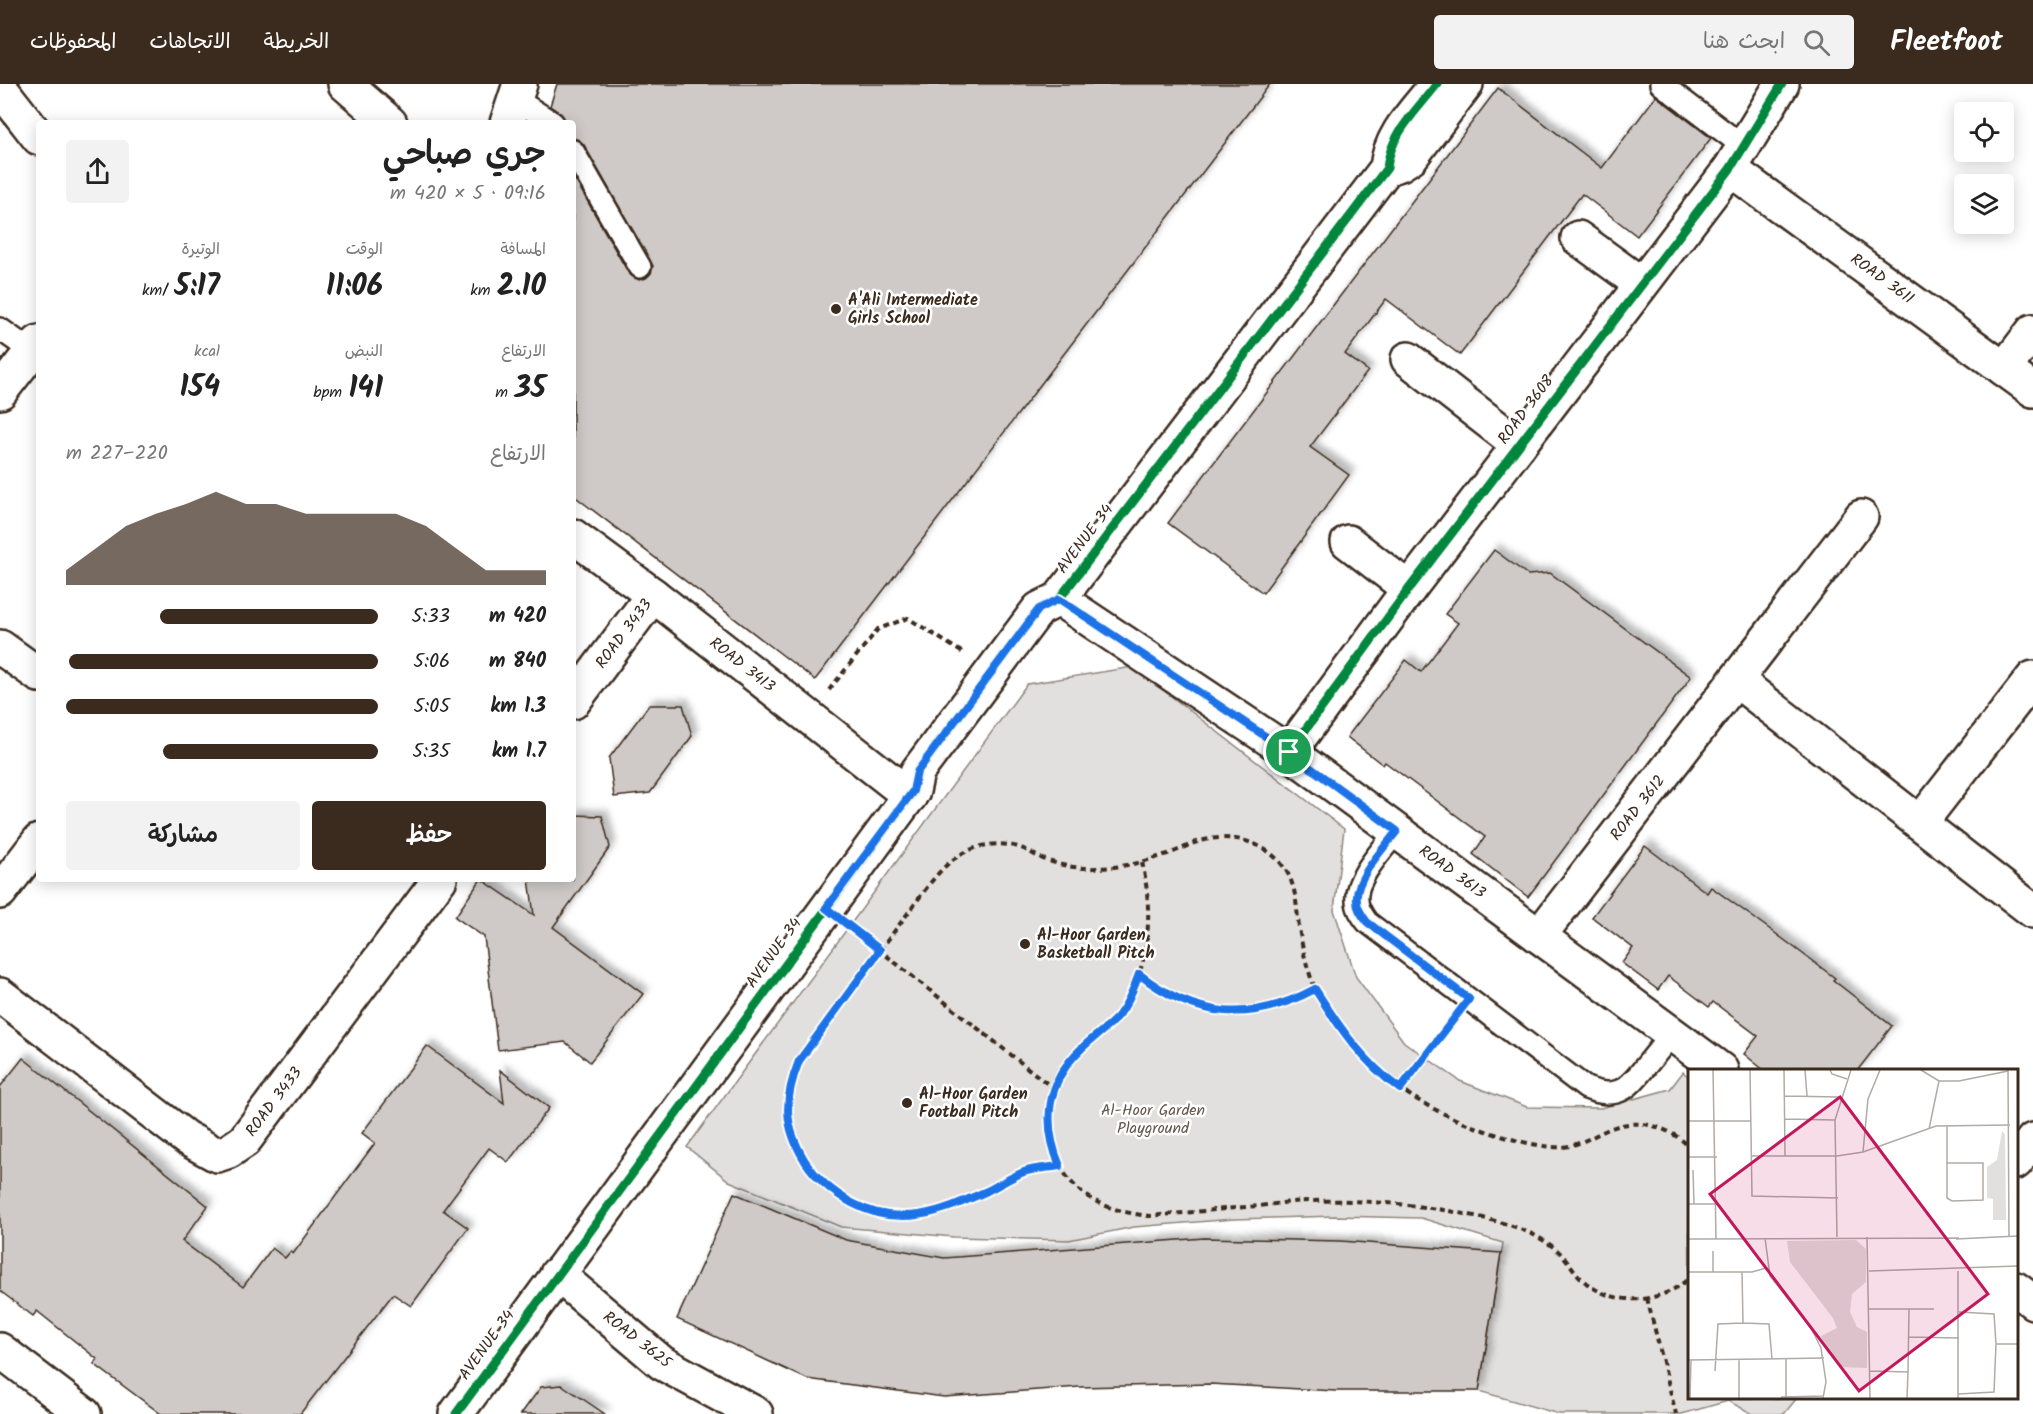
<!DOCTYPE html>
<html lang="ar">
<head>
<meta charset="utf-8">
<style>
  :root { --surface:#fff; --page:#f2f2f2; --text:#222; --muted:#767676; --accent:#3b2a1e }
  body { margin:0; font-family:Kalam,"Playpen Sans Arabic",sans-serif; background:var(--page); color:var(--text); direction:rtl; height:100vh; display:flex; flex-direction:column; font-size:22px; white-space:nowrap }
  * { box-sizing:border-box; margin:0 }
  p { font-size:20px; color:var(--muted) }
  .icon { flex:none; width:33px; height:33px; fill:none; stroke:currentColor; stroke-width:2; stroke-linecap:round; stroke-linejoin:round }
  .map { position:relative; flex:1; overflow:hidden; direction:ltr }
  .drawer { position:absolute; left:36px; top:36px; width:540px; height:762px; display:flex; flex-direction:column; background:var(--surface); border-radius:6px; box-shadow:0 3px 15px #0003; direction:rtl }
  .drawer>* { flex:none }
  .controls { position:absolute; left:1954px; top:18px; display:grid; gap:12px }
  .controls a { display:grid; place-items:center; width:60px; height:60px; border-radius:6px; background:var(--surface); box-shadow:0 3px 15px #0003; font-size:30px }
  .pin { position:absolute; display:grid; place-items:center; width:51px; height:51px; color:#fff; margin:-26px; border:3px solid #fff; border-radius:50%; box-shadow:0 2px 6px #0007 }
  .round { display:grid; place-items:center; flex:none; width:63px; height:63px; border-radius:6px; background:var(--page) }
  .summary { display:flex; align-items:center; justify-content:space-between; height:102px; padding:0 30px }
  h1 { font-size:33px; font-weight:600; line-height:45px }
  .metrics { display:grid; grid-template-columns:repeat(3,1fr); gap:9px; height:102px; padding:6px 30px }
  .metrics div { display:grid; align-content:center }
  .metrics b { font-size:30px; font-weight:600 }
  .metrics small { font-size:16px; font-weight:400 }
  .metrics p { font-size:16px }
  .chart { height:168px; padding:12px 30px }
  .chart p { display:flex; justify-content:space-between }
  .chart svg { width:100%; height:108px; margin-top:6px; fill:var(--accent); opacity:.7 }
  .primary-button { display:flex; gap:12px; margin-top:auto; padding:12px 30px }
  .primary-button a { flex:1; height:69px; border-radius:6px; background:var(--accent); color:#fff; font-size:24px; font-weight:600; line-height:69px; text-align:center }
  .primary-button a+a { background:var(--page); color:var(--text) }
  ul { padding:0 30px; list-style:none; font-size:20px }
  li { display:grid; grid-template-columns:96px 72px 1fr; align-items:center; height:45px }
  li i { height:15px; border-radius:8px; background:var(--accent) }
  header { display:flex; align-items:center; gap:36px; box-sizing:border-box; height:84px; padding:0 30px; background:var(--accent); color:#fff }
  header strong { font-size:28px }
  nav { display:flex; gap:33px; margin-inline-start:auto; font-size:21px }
  .search { width:420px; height:54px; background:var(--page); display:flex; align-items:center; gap:15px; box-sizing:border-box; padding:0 21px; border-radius:6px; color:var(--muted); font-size:22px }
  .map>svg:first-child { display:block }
</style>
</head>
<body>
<header>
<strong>Fleetfoot</strong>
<div class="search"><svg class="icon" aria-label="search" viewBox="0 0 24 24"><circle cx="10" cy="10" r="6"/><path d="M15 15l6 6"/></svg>ابحث هنا</div>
<nav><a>الخريطة</a><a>الاتجاهات</a><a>المحفوظات</a></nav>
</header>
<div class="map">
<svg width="2033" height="1330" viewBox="0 0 2033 1330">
  <defs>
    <filter id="shadow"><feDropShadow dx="5.5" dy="-5.5" stdDeviation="3" flood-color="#0004"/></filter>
  </defs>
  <rect width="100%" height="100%" fill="#fff"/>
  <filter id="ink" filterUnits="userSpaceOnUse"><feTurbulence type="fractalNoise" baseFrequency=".0167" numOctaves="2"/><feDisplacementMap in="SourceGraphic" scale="12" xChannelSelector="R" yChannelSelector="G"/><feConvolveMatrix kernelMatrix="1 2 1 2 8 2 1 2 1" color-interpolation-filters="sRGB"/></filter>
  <g filter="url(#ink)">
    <path fill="#e2e0de" stroke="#8e857e" stroke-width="1.5" d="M 1133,583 L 1344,745 L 1334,826 L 1356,893 L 1404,958 L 1460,997 L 1527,1023 L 1601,1024 L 1670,1005 L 1683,988 L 1689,993 L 1690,1314 L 1797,1314 L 1784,1330 L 1753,1330 L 1728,1317 L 1682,1330 L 1559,1330 L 1479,1307 L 1503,1159 L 1421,1134 L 1335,1132 L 1234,1135 L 1134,1143 L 1069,1156 L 954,1153 L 841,1143 L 729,1097 L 687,1063 L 1027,600 Z"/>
    <g fill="#cfcac7" stroke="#3b2a1e" stroke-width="1.5" filter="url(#shadow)">
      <path d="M 557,0 L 1270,0 L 815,596 L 573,411 L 573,92 L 629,190 L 639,196 L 646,194 L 651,189 L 653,182 L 584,61 L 579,56 L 573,54 L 573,39 L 566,39 L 560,29 L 550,22 Z"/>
      <path d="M 1498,4 L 1602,84 L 1656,12 L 1711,54 L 1637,152 L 1582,110 L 1460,271 L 1386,215 L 1345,270 L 1368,287 L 1310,363 L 1349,391 L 1263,509 L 1168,439 Z"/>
      <path d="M 1494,466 L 1528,491 L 1550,489 L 1691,593 L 1528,813 L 1473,770 L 1485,753 L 1385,678 L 1383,681 L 1347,653 L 1406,576 L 1421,588 L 1458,539 L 1445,530 Z"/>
      <path d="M 649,621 L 683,621 L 692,652 L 650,709 L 614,713 L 609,674 Z"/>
      <path d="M 573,731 L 602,732 L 610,763 L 553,843 L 643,910 L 590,978 L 565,958 L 498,966 L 484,853 L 455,833 L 481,795 L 534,831 L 529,795 L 573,795 Z"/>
      <path d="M 1645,762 L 1707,809 L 1711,803 L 1775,849 L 1835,894 L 1833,896 L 1892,942 L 1857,987 L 1765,987 L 1744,970 L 1758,952 L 1713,918 L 1709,923 L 1668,892 L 1658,906 L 1622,879 L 1633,864 L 1592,833 Z"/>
      <path d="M 427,962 L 504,1019 L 500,986 L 549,1024 L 508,1078 L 489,1064 L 443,1126 L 468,1144 L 411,1222 L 393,1210 L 300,1330 L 161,1330 L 94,1280 L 97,1275 L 37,1227 L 33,1232 L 0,1207 L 0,1003 L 23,974 L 208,1122 L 182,1157 L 243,1203 L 272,1164 L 285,1174 L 290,1168 L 293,1170 L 375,1059 L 362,1049 Z"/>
      <path d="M 734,1109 L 846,1156 L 944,1174 L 1204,1154 L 1341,1157 L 1501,1169 L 1479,1307 L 1336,1307 L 1210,1300 L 1079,1303 L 944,1313 L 807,1295 L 677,1235 Z"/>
      <path d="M 562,1301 L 605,1330 L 521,1330 L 541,1303 Z"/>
    </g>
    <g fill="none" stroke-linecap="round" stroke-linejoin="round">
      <g stroke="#3b2a1e" stroke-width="26">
        <g id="lane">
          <path d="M 1661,0 L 1744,63"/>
          <path d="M 515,15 L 553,39"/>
          <path d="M 573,67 L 640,183"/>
          <path d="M 0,245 L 31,267"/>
          <path d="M 1397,747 C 1384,764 1354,795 1357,816 C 1357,825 1362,831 1367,838 L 1586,1004 C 1616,1016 1627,1006 1645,983 C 1654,972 1663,961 1672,950"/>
        </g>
      </g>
      <g stroke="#3b2a1e" stroke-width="38">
        <g id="street">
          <path d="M 345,0 L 390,39"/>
          <path d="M 0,4 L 39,54"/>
          <path d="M 507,39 L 520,0"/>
          <path d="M 1730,85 L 2033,306"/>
          <path d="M 1578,154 L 1641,200"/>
          <path d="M 1408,275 L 1519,361"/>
          <path d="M 2004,285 L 2033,247"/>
          <path d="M 0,308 L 39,258"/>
          <path d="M 573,452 L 653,511 L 910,712"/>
          <path d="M 1348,458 L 1409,505"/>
          <path d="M 1059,515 L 1289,668 L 1721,986"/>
          <path d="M 0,563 L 39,591"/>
          <path d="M 1736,596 L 2033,827"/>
          <path d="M 573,618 L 653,511"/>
          <path d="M 1289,668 L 1409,505 L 1730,85 L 1782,0"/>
          <path d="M 1920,739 L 2033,594"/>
          <path d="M 0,808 L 39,757"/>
          <path d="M 1539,852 L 1861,433"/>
          <path d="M 0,911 L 186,1054 L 217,1071 L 229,1067 L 244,1057 L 440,795"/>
          <path d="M 2016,1078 L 2033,1056"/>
          <path d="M 557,1190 L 662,1279 L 756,1330"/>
          <path d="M 2016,1205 L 2033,1218"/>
          <path d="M 0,1266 L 84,1330"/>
        </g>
      </g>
      <g stroke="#3b2a1e" stroke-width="38">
        <g id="secondary">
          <path d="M 1387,84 L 1400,80 L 1411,73 L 1466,0"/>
          <path d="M 456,1330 L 913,707 L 917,688 L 1032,534 L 1039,525 L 1059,515 L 1387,84 C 1390,50 1417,26 1437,0"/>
        </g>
      </g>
      <g stroke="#3b2a1e" stroke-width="4" stroke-dasharray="6 4.5" stroke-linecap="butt">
        <path d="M 829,606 L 878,545 L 908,534 L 963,569"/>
        <path d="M 1142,778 C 1152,822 1151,871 1130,912 C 1116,942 1085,957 1066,983 C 1037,1023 1046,1081 1084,1110 C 1103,1124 1126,1129 1149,1132 C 1185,1129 1221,1125 1258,1122 C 1276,1120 1294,1117 1312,1117 C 1374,1115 1447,1123 1506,1140 C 1528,1147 1550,1157 1565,1174 C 1573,1184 1579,1194 1589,1201 C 1619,1223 1664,1219 1690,1193"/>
        <path d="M 853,845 L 1054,1005"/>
        <path d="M 1139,890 C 1196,935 1252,939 1315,905"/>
        <path d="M 1400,1004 L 1451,938"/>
        <path d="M 1060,1082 C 1048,1084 1035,1085 1024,1088 C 1012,1093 1002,1100 991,1105 C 946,1127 899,1144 852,1119 C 834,1109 816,1094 805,1077 C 783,1041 783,1015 799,977 C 835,928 871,878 908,829 C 922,811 935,789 954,775 C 973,761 999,756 1021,764 C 1029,767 1036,772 1043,775 C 1059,781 1077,785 1095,784 C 1119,784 1142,779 1164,771 C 1176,768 1186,762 1197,758 C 1226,749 1258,755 1279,777 C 1300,800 1295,828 1301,855 C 1304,872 1309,891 1316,906 C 1339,953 1379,996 1425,1020 C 1458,1039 1516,1060 1553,1063 C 1575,1065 1590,1053 1609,1045 C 1637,1033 1670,1042 1690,1064"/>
        <path d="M 1647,1214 L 1676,1330"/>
      </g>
      <use href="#lane" stroke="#fff" stroke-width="21"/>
      <use href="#street" stroke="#fff" stroke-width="33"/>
      <use href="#secondary" stroke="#fff" stroke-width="33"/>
      <g stroke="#fff" stroke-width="13">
        <g id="cycleway">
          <path d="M 1289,668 L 1409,505 L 1730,85 L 1782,0"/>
          <path d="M 456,1330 L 913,707 L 917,688 L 1032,534 L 1039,525 L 1059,515 L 1387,84 C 1390,50 1417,26 1437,0"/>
        </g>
      </g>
      <use href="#cycleway" stroke="#00873e" stroke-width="9"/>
    </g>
  </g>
  <g fill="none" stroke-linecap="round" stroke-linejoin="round" filter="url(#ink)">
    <g stroke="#fff" stroke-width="12">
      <path id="route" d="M 1059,515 L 1289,668 L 1397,747 C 1384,764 1354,795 1357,817 C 1357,825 1362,831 1367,838 L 1469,915 L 1400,1005 C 1363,978 1339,943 1315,905 C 1252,939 1196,935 1139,890 C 1134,904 1128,919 1119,931 C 1108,944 1093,953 1081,965 C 1046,998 1042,1040 1060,1082 C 1048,1084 1035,1084 1024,1088 C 1011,1093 999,1101 987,1107 C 941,1128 900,1145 852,1119 C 834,1109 816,1094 805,1077 C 783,1041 784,1015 799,977 L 880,866 L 826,824 L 913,707 L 917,688 L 1032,534 L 1039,525 Z"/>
    </g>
    <use href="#route" stroke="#1a73e8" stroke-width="8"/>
  </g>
  <g fill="#3b2a1e" stroke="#fff" stroke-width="2">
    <circle cx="836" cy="225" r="6"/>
    <circle cx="1025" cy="860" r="6"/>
    <circle cx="907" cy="1019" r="6"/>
  </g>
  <g text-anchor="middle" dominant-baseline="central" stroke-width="5" stroke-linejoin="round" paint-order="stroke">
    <g font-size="16" fill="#3b2a1e" stroke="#fff">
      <text transform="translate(1882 195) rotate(36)">ROAD 3611</text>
      <text transform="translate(1526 326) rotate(-53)">ROAD 3608</text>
      <text transform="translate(1085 455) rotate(-53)">AVENUE 34</text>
      <text transform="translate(624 550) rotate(-53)">ROAD 3433</text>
      <text transform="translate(742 581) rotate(38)">ROAD 3413</text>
      <text transform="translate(1638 724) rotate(-52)">ROAD 3612</text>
      <text transform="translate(1452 788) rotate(36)">ROAD 3613</text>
      <text transform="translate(774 869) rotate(-54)">AVENUE 34</text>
      <text transform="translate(274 1018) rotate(-53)">ROAD 3433</text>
      <text transform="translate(637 1256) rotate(38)">ROAD 3625</text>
      <text transform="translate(487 1261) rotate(-54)">AVENUE 34</text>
    </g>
    <g font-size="16" font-weight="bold" fill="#3b2a1e" stroke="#fff" text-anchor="start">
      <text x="848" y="216">A'Ali Intermediate<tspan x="848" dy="18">Girls School</tspan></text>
      <text x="1037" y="851">Al-Hoor Garden<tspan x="1037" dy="18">Basketball Pitch</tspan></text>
      <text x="919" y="1010">Al-Hoor Garden<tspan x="919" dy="18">Football Pitch</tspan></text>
    </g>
    <g font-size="16" fill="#65584e" stroke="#fff">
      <text x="1153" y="1026">Al-Hoor Garden<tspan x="1153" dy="18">Playground</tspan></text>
    </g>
  </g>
  <g transform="translate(1688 985)">
    <rect width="330" height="330" fill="#fff"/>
    <path d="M 314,62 L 317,65 L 318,151 L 305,151 L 305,130 L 299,129 L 299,98 L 309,91 ZM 168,171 L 178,180 L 178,213 L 164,225 L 162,243 L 169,258 L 179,263 L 179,299 L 151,298 L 150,292 L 139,284 L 133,267 L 149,259 L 145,249 L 102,193 L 99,172 Z" fill="#e2e0de"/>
    <path fill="none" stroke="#b1aaa5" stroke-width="1.5" d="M 25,1 L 28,170M 62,1 L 64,127 L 150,129M 96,1 L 97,87M 117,1 L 119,27M 142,1 L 144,5 L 159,10M 233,1 L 251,12 L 271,12 L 320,2M 320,1 L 321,167M 97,27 L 151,28M 97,50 L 147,51M 0,52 L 63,52M 259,56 L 259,129 L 264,132 L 295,131 L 295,94 L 259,94M 241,60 L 251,12M 175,83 L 180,30 L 192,1M 63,87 L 149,87 L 175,83 L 248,57 L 322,56M 0,88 L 29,88M 5,101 L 6,135M 0,135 L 29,135M 149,168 L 147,51 L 163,1M 179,168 L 182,329M 77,169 L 82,207 L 123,259 L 133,279 L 138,313 L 135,329M 0,170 L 271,169M 268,170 L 330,167M 25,182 L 25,203M 181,202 L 330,197M 270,202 L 270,329M 0,203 L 64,203 L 78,199M 181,240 L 246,240M 271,243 L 306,245 L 308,275M 55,254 L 81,255 L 84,290M 220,268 L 271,269M 98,290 L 98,328M 0,291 L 136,289M 27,302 L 30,255 L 55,254 L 54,203M 182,302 L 220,303 L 221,240M 270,325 L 306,323 L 308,275 L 330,275M 93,328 L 136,327M 2,329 L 3,291M 51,329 L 51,291M 219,329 L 220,303"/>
    <path fill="#c2185b" fill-opacity="0.15" stroke="#c2185b" stroke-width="3" d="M 152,28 L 300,225 L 171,322 L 22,125 Z"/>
    <rect width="330" height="330" fill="none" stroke="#3b2a1e" stroke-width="3"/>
  </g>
</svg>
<div class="controls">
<a><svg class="icon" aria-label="locate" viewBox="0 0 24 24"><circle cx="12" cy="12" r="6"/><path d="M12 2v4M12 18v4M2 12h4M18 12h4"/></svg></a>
<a><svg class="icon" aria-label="layers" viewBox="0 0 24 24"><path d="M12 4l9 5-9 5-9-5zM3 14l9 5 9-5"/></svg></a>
</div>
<div class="pin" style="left:1289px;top:668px;background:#1e9e55"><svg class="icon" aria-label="arrive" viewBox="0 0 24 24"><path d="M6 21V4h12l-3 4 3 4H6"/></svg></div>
<section class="drawer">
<div class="summary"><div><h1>جري صباحي</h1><p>09:16 · 5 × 420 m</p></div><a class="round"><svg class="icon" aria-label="share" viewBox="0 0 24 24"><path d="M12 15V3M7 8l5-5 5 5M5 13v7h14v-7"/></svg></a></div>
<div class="metrics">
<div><p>المسافة</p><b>2.10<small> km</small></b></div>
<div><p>الوقت</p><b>11:06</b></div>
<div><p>الوتيرة</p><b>5:17<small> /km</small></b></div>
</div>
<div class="metrics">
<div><p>الارتفاع</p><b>35<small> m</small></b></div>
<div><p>النبض</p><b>141<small> bpm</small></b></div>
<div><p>kcal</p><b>154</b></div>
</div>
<div class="chart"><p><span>الارتفاع</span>220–227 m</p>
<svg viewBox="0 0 160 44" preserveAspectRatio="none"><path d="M0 44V38L10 29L20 20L30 15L40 11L50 6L60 11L70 11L80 15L90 15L100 15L110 15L120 20L130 29L140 38L150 38L160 38V44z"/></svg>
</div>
<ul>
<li><b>420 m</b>5:33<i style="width:70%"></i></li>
<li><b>840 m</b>5:06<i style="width:99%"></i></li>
<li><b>1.3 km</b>5:05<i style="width:100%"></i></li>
<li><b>1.7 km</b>5:35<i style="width:69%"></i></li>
</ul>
<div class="primary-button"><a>حفظ</a><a>مشاركة</a></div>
</section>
</div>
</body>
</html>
